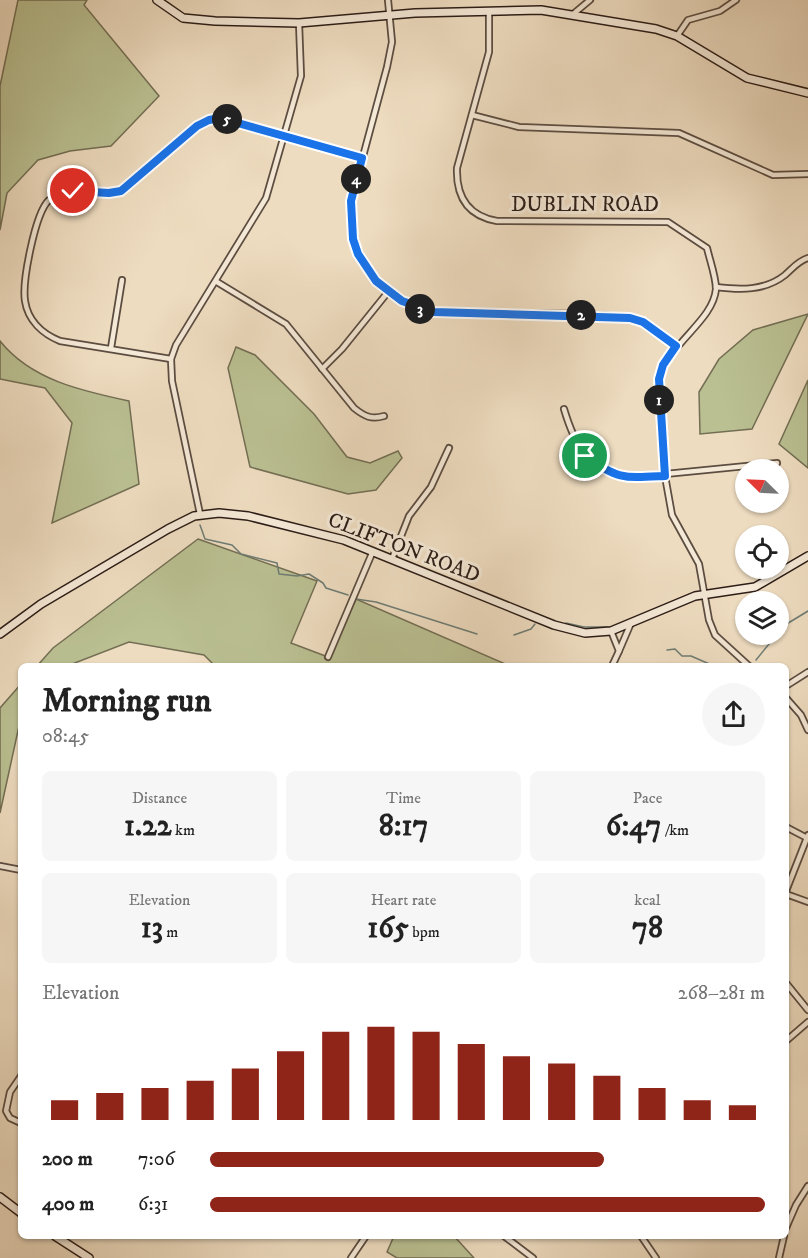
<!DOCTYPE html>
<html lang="en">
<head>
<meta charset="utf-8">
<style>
  :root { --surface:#fff; --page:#f6f6f6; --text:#222; --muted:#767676; --accent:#8f2418 }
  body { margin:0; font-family:"IM FELL DW Pica",serif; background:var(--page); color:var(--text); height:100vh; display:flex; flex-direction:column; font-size:22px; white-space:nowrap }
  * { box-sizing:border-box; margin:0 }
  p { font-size:20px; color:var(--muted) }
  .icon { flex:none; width:33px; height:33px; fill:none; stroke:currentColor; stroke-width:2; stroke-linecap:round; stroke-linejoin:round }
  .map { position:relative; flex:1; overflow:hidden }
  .details { position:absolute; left:18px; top:663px; width:771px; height:576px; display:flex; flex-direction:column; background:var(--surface); border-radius:9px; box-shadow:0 2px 4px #0004 }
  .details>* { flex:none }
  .needle { width:39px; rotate:294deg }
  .controls { position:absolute; left:735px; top:459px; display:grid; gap:12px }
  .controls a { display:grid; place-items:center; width:54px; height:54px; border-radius:50%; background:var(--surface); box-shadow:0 2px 4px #0004; font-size:30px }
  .pin { position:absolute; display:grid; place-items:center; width:51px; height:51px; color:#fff; margin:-26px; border:3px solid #fff; border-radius:50%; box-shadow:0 2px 6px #0007 }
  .km { position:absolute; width:30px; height:30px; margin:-15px; border-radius:50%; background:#222; color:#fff; font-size:16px; line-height:30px; text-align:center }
  .round { display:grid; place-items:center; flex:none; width:63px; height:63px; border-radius:32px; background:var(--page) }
  .overview { display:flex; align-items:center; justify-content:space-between; height:102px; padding:0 24px }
  h1 { font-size:33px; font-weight:800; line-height:45px }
  .metrics { display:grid; grid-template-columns:repeat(3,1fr); gap:9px; height:102px; padding:6px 24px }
  .metrics div { display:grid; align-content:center; border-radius:9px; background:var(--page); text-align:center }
  .metrics b { font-size:30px; font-weight:800 }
  .metrics small { font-size:16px; font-weight:400 }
  .metrics p { font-size:16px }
  .chart { height:168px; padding:12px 24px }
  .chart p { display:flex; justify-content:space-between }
  .chart svg { width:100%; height:108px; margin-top:6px; stroke:var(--accent); stroke-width:6 }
  ul { padding:0 24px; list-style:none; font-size:20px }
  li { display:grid; grid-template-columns:96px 72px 1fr; align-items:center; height:45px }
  li i { height:15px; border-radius:8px; background:var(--accent) }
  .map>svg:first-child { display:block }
</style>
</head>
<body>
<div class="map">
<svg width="808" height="1258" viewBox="0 0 808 1258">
  <rect width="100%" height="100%" fill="#eedcc0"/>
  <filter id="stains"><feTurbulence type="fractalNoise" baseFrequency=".00333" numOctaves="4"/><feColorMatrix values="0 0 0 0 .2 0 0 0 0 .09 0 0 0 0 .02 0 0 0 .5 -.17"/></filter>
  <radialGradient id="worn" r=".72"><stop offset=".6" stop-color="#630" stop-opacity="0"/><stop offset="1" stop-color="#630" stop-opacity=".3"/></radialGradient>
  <g fill="#bac092" stroke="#736e54" stroke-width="1.5">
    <path d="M 18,0 L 87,0 L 84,5 L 159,96 L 111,146 L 70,151 L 38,160 L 7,193 L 0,230 L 0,86 Z"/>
    <path d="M 808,314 L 752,429 L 700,434 L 699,392 L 719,359 L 753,330 Z"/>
    <path d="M 0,341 C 31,380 82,391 129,401 L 139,484 L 52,523 L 72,423 L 45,388 L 0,379 Z"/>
    <path d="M 236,347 L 255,355 L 314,414 L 347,457 L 370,463 L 398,451 L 402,458 L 376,490 L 348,494 L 250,467 L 228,368 Z"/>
    <path d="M 808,380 L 808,468 L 779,444 Z"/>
    <path d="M 198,539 L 317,581 L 291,643 L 328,657 L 356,599 L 510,666 L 215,666 L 204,655 L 129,642 L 67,666 L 37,666 L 53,648 Z"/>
    <path d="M 21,684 L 21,717 L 0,813 L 0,708 Z"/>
    <path d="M 394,1236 L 454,1236 L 474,1258 L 397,1258 L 387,1252 Z"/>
  </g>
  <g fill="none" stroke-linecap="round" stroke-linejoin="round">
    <g stroke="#6d7c74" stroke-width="1.5">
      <path d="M 200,525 L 205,539 L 232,545 L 241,554 L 277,563 L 279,574 L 297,576 L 309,574 L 323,583 L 326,588 L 348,595"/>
      <path d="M 356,599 L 376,602 L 477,634"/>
      <path d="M 566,623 L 584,627 L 609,627"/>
      <path d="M 778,632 L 785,625 L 808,611"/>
      <path d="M 514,635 L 531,629 L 535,624"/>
      <path d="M 667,650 L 675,649 L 682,656 L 691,656 L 714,666"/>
      <path d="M 756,660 L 777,634"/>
    </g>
    <g stroke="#5c4d41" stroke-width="8">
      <g id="street">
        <path d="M 388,0 L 392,42 L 387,67 L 351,201 C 349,248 370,290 415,308 C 434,316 458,313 479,313 C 529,314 580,312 630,318 L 643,322 L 676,346"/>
        <path d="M 489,11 L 489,52 L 457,168 C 456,197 468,216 497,221 L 668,222 L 707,248 C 710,261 716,277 716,289 C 713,321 670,342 659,379 L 665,476 L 672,515 L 699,564 L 709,620 L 715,635 L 749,666"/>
        <path d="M 572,15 L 590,0"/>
        <path d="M 677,36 L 688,20 L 720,11 L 736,0"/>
        <path d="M 472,115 L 519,127 L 679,133 L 773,175 L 808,174"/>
        <path d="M 217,282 L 286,324 L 354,408 C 364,416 371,420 384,416"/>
        <path d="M 716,287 C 740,290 765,291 785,275 C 793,268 798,261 808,258"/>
        <path d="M 111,348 L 122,280"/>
        <path d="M 171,359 L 60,341 C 43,334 28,321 25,301 C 22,282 35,213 49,200 C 68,184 99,196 121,191 L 197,126 L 209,120 L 221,118 L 362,158"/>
        <path d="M 322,369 L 342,349 L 388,292"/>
        <path d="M 564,409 C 575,446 587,467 625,478 L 777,463"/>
        <path d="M 200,514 L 172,381 L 171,359 L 176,345 L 266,198 L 301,76 L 299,23"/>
        <path d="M 392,559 L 409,516 L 431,487 L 449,448"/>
        <path d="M 611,631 L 619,651 L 612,666"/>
        <path d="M 619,651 L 631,623"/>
        <path d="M 328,657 L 373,551"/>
        <path d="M 786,686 L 808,672"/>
        <path d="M 786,698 L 801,715 L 808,730"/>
        <path d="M 786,827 L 807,838"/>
        <path d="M 0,866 L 21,870"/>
        <path d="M 786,891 L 808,835"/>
        <path d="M 786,894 L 808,902"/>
        <path d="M 786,983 L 808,1010"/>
        <path d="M 786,1041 L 808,1022"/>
        <path d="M 21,1076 L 10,1092 L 6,1111 L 10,1118 L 21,1123"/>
        <path d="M 786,1228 L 796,1205 L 808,1186"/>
        <path d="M 504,1236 L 533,1258"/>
        <path d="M 641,1236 L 656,1258"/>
        <path d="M 351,1258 L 366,1236"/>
        <path d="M 779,1258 L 784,1236"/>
      </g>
    </g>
    <g stroke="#2c1d17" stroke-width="10">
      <g id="secondary">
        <path d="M 157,0 L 183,18 L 215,21 L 299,23 L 415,13 L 541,10 L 656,29 L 677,36 L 747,78 L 808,93"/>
        <path d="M 0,634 L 41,604 L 168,529 L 194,516 L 219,513 L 248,516 L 344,540 L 554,625 L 585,633 L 611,631 L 695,596 L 755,587 L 808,556"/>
        <path d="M 0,1197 L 21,1213"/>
        <path d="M 55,1236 L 89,1258"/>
      </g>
    </g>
    <use href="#street" stroke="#f4e8d6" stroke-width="4.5"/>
    <use href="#secondary" stroke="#f4e8d6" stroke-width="7"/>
  </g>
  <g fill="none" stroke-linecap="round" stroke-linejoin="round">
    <g stroke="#fff" stroke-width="12">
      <path id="route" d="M 73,191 L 109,193 L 121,191 L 197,126 L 209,120 L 220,118 L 362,158 L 351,201 L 353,239 L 358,254 L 376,281 L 402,301 L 434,312 L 630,318 L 643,322 L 676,346 L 663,365 L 659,379 L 665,476 C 625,478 618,480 585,456"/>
    </g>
    <use href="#route" stroke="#1a73e8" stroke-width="8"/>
  </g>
  <g text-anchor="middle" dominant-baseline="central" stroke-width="6" stroke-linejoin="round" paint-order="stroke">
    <g font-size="21" fill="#2c1d17" stroke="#f4e8d6">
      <text x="585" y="205">DUBLIN ROAD</text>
      <text transform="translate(404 548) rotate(21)">CLIFTON ROAD</text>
    </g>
  </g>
  <rect width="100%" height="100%" filter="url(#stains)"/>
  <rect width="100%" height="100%" fill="url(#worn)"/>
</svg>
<div class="controls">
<a><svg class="needle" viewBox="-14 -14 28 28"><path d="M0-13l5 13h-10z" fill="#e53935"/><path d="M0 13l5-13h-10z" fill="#767676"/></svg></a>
<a><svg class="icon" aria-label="locate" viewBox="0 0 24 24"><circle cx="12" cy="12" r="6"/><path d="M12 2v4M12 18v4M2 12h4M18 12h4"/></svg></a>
<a><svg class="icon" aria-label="layers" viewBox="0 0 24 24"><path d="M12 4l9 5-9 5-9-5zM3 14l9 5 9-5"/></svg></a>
</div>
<div class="pin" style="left:585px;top:456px;background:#1e9e55"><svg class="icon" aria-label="arrive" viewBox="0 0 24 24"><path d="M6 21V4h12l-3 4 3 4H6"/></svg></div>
<div class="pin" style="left:73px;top:191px;background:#d93025"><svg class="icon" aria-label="check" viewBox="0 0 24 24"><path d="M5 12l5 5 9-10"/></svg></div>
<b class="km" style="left:659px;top:400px">1</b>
<b class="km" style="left:581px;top:315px">2</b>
<b class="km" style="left:420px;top:309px">3</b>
<b class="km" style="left:356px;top:179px">4</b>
<b class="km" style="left:227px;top:119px">5</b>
<section class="details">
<div class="overview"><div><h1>Morning run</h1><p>08:45</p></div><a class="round"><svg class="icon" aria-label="share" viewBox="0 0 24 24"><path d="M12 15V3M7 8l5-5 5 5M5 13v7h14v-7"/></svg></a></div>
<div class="metrics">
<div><p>Distance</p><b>1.22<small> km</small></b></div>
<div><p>Time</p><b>8:17</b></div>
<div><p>Pace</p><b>6:47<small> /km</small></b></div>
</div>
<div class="metrics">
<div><p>Elevation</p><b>13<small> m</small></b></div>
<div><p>Heart rate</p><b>165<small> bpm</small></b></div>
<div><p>kcal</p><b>78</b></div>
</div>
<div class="chart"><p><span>Elevation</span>268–281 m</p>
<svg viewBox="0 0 160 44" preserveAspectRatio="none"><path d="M5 44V36M15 44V33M25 44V31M35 44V28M45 44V23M55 44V16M65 44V8M75 44V6M85 44V8M95 44V13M105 44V18M115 44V21M125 44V26M135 44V31M145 44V36M155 44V38"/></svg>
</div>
<ul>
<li><b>200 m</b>7:06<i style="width:71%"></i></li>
<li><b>400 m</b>6:31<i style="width:100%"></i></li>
</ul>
</section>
</div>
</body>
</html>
